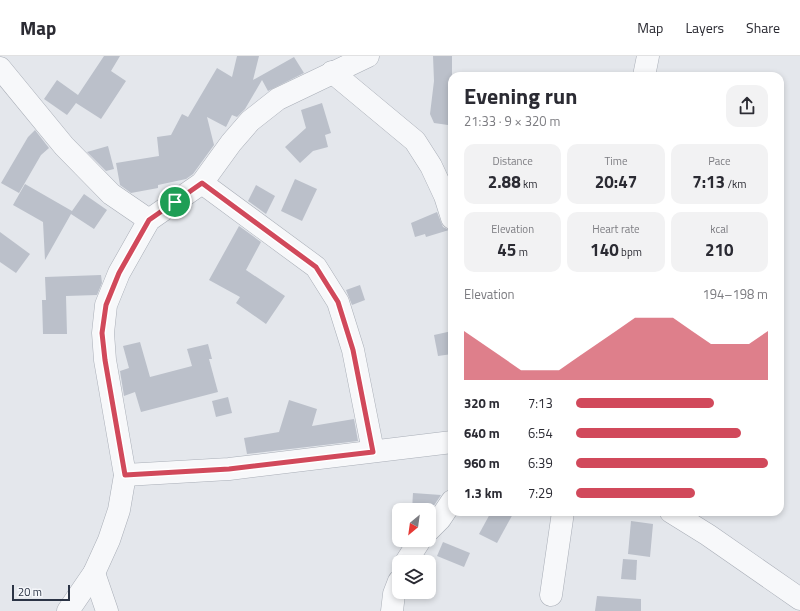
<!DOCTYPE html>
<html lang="en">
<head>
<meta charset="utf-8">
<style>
  :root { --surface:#fff; --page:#f2f2f3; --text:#2b2b33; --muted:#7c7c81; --line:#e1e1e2; --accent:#d1495b }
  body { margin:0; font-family:"Titillium Web",sans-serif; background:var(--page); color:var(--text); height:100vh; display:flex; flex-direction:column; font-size:15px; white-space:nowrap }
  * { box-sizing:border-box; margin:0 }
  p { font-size:13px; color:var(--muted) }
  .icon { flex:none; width:22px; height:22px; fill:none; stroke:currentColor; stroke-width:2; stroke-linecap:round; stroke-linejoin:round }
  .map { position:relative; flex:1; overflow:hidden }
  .details { position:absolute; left:448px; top:16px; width:336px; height:444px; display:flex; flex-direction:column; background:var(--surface); border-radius:12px; box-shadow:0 2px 6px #0003 }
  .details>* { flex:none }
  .needle { width:26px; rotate:209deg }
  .buttons { position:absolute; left:392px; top:447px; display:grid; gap:8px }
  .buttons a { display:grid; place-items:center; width:44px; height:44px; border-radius:8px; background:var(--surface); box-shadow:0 2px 6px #0003; font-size:20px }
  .scale { position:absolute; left:12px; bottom:10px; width:58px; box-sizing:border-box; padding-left:4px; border:2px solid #2b3445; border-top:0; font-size:11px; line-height:14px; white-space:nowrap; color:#2b3445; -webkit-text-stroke:3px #f4f6f9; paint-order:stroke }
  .pin { position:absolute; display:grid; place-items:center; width:34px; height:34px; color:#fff; margin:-17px; border:2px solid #fff; border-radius:50%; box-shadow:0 1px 4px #0007 }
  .round { display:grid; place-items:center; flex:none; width:42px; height:42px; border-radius:12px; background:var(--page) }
  .headline { display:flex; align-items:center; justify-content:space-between; height:68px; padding:0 16px }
  h1 { font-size:22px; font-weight:700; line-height:30px }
  .metrics { display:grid; grid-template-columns:repeat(3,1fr); gap:6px; height:68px; padding:4px 16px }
  .metrics div { display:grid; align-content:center; border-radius:10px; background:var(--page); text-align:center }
  .metrics b { font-size:17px; font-weight:700 }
  .metrics small { font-size:11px; font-weight:400 }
  .metrics p { font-size:11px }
  .chart { height:112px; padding:8px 16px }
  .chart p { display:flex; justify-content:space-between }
  .chart svg { width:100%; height:72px; margin-top:4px; fill:var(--accent); opacity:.7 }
  ul { padding:0 16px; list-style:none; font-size:13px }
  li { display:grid; grid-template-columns:64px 48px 1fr; align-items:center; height:30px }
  li i { height:10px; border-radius:5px; background:var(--accent) }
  header { display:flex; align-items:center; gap:24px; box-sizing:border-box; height:56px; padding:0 20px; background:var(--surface); border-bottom:1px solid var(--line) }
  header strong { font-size:19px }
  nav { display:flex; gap:22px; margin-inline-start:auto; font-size:14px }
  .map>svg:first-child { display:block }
</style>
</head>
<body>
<header>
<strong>Map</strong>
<nav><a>Map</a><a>Layers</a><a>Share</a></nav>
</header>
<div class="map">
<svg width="800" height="555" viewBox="0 0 800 555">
  <rect width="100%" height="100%" fill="#e4e7ec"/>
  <g fill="#bbc0ca">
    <path d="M 104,0 L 120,0 L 111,15 L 126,25 L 101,63 L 76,47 L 67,59 L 44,43 L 57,24 L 78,39 Z"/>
    <path d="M 237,0 L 259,0 L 253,24 L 294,1 L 304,17 L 268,35 L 262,24 L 245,53 L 237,61 L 232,59 L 226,71 L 207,61 L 214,89 L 193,118 L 186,123 L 158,129 L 158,132 L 131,137 L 120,129 L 116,107 L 159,100 L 157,81 L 171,79 L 182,58 L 188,61 L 217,12 L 232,21 Z"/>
    <path d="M 433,0 L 452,0 L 452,40 L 448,69 L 434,67 L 430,58 L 434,25 Z"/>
    <path d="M 322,47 L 331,77 L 325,79 L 328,91 L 313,95 L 300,107 L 285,91 L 306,72 L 301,54 Z"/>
    <path d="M 35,74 L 49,92 L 41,99 L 19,137 L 1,127 L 28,81 Z"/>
    <path d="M 108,90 L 114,113 L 106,115 L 87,96 Z"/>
    <path d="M 295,123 L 317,133 L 302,165 L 281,155 Z"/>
    <path d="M 25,128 L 72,155 L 84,138 L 107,154 L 94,173 L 71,158 L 45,204 L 43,166 L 13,149 Z"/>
    <path d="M 256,129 L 275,140 L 266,158 L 248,145 Z"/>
    <path d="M 437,156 L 443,171 L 449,174 L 426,181 L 425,178 L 415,181 L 411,167 Z"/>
    <path d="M 239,170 L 261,186 L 246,214 L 285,240 L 266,268 L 236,247 L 240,241 L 209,224 Z"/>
    <path d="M 0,176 L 30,198 L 16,217 L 0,206 Z"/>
    <path d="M 101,219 L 102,227 L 97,239 L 66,240 L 67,278 L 43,278 L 42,244 L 46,244 L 45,221 Z"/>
    <path d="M 360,229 L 365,244 L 352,249 L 346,234 Z"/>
    <path d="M 452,275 L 452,298 L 438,300 L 434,279 Z"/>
    <path d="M 140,286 L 150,321 L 192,310 L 187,293 L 208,288 L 212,303 L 209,303 L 218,336 L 141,356 L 135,336 L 124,340 L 120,315 L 129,312 L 123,290 Z"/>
    <path d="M 228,341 L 232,357 L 216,361 L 212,345 Z"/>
    <path d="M 289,344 L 317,353 L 312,370 L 354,363 L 358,385 L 247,398 L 244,382 L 279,376 Z"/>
    <path d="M 413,437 L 441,439 L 431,454 L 412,454 Z"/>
    <path d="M 491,456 L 514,456 L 497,487 L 479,478 Z"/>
    <path d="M 631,465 L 653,468 L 650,501 L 628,498 Z"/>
    <path d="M 443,486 L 470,497 L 464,511 L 437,500 Z"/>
    <path d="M 623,503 L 637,504 L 636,524 L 621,523 Z"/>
    <path d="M 597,540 L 641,543 L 641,555 L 595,555 Z"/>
  </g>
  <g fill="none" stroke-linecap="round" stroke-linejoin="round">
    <g stroke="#a9aeb7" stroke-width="23">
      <g id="minor">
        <path d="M 0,12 L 64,90 L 111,138 L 149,164"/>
        <path d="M 332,16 L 415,85 L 431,110 L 445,140 L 452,162"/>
        <path d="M 644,20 L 648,0"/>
        <path d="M 202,127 L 316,211 L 338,246 L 353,294 L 373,395"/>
        <path d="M 125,419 L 229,413 L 452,386"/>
        <path d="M 671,456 L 708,479 L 800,543"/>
        <path d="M 429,474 L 440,463 L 452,445"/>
        <path d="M 406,506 L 420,484"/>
        <path d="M 94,517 L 107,555"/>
        <path d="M 551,539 L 563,456"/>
        <path d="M 68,555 L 94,517 L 109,484 L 119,454 L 125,419 L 105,304 L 103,277 L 106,249 L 119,217 L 149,164 L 202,127 L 231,87 L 250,65 L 278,43 L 368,0"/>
        <path d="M 392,555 L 394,538 L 399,525"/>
      </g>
    </g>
    <use href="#minor" stroke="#f7f8fa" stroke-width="22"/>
  </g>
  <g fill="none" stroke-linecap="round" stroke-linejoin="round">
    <g stroke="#fff" stroke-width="8">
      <path id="route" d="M 202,127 L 316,211 L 338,246 L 353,294 L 373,396 L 229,413 L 125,419 L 105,304 L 102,277 L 106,249 L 119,217 L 149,164 Z"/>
    </g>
    <use href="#route" stroke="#d1495b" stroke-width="5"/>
  </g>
</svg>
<div class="buttons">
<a><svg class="needle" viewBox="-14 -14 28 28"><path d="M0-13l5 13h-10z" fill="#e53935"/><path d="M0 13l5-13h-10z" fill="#7c7c81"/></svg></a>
<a><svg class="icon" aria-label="layers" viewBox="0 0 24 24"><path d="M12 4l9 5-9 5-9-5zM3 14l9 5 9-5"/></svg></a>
</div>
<div class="scale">20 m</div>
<div class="pin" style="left:175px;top:146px;background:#1e9e55"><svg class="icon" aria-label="arrive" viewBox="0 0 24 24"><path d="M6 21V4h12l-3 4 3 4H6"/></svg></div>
<section class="details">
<div class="headline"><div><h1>Evening run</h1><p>21:33 · 9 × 320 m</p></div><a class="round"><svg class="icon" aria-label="share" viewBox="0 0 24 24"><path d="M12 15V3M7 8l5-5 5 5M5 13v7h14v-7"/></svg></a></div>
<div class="metrics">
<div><p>Distance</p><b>2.88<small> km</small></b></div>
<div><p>Time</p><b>20:47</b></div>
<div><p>Pace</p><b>7:13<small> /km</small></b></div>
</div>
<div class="metrics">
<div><p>Elevation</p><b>45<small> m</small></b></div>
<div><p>Heart rate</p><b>140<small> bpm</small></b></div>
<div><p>kcal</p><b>210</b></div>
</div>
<div class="chart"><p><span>Elevation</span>194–198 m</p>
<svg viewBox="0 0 160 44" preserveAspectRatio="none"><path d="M0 44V14L10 22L20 30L30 38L40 38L50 38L60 30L70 22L80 14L90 6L100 6L110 6L120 14L130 22L140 22L150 22L160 14V44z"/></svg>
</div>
<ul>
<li><b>320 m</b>7:13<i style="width:72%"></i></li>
<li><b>640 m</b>6:54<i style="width:86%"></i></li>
<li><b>960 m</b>6:39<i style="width:100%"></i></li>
<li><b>1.3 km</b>7:29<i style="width:62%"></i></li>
</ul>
</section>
</div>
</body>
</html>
